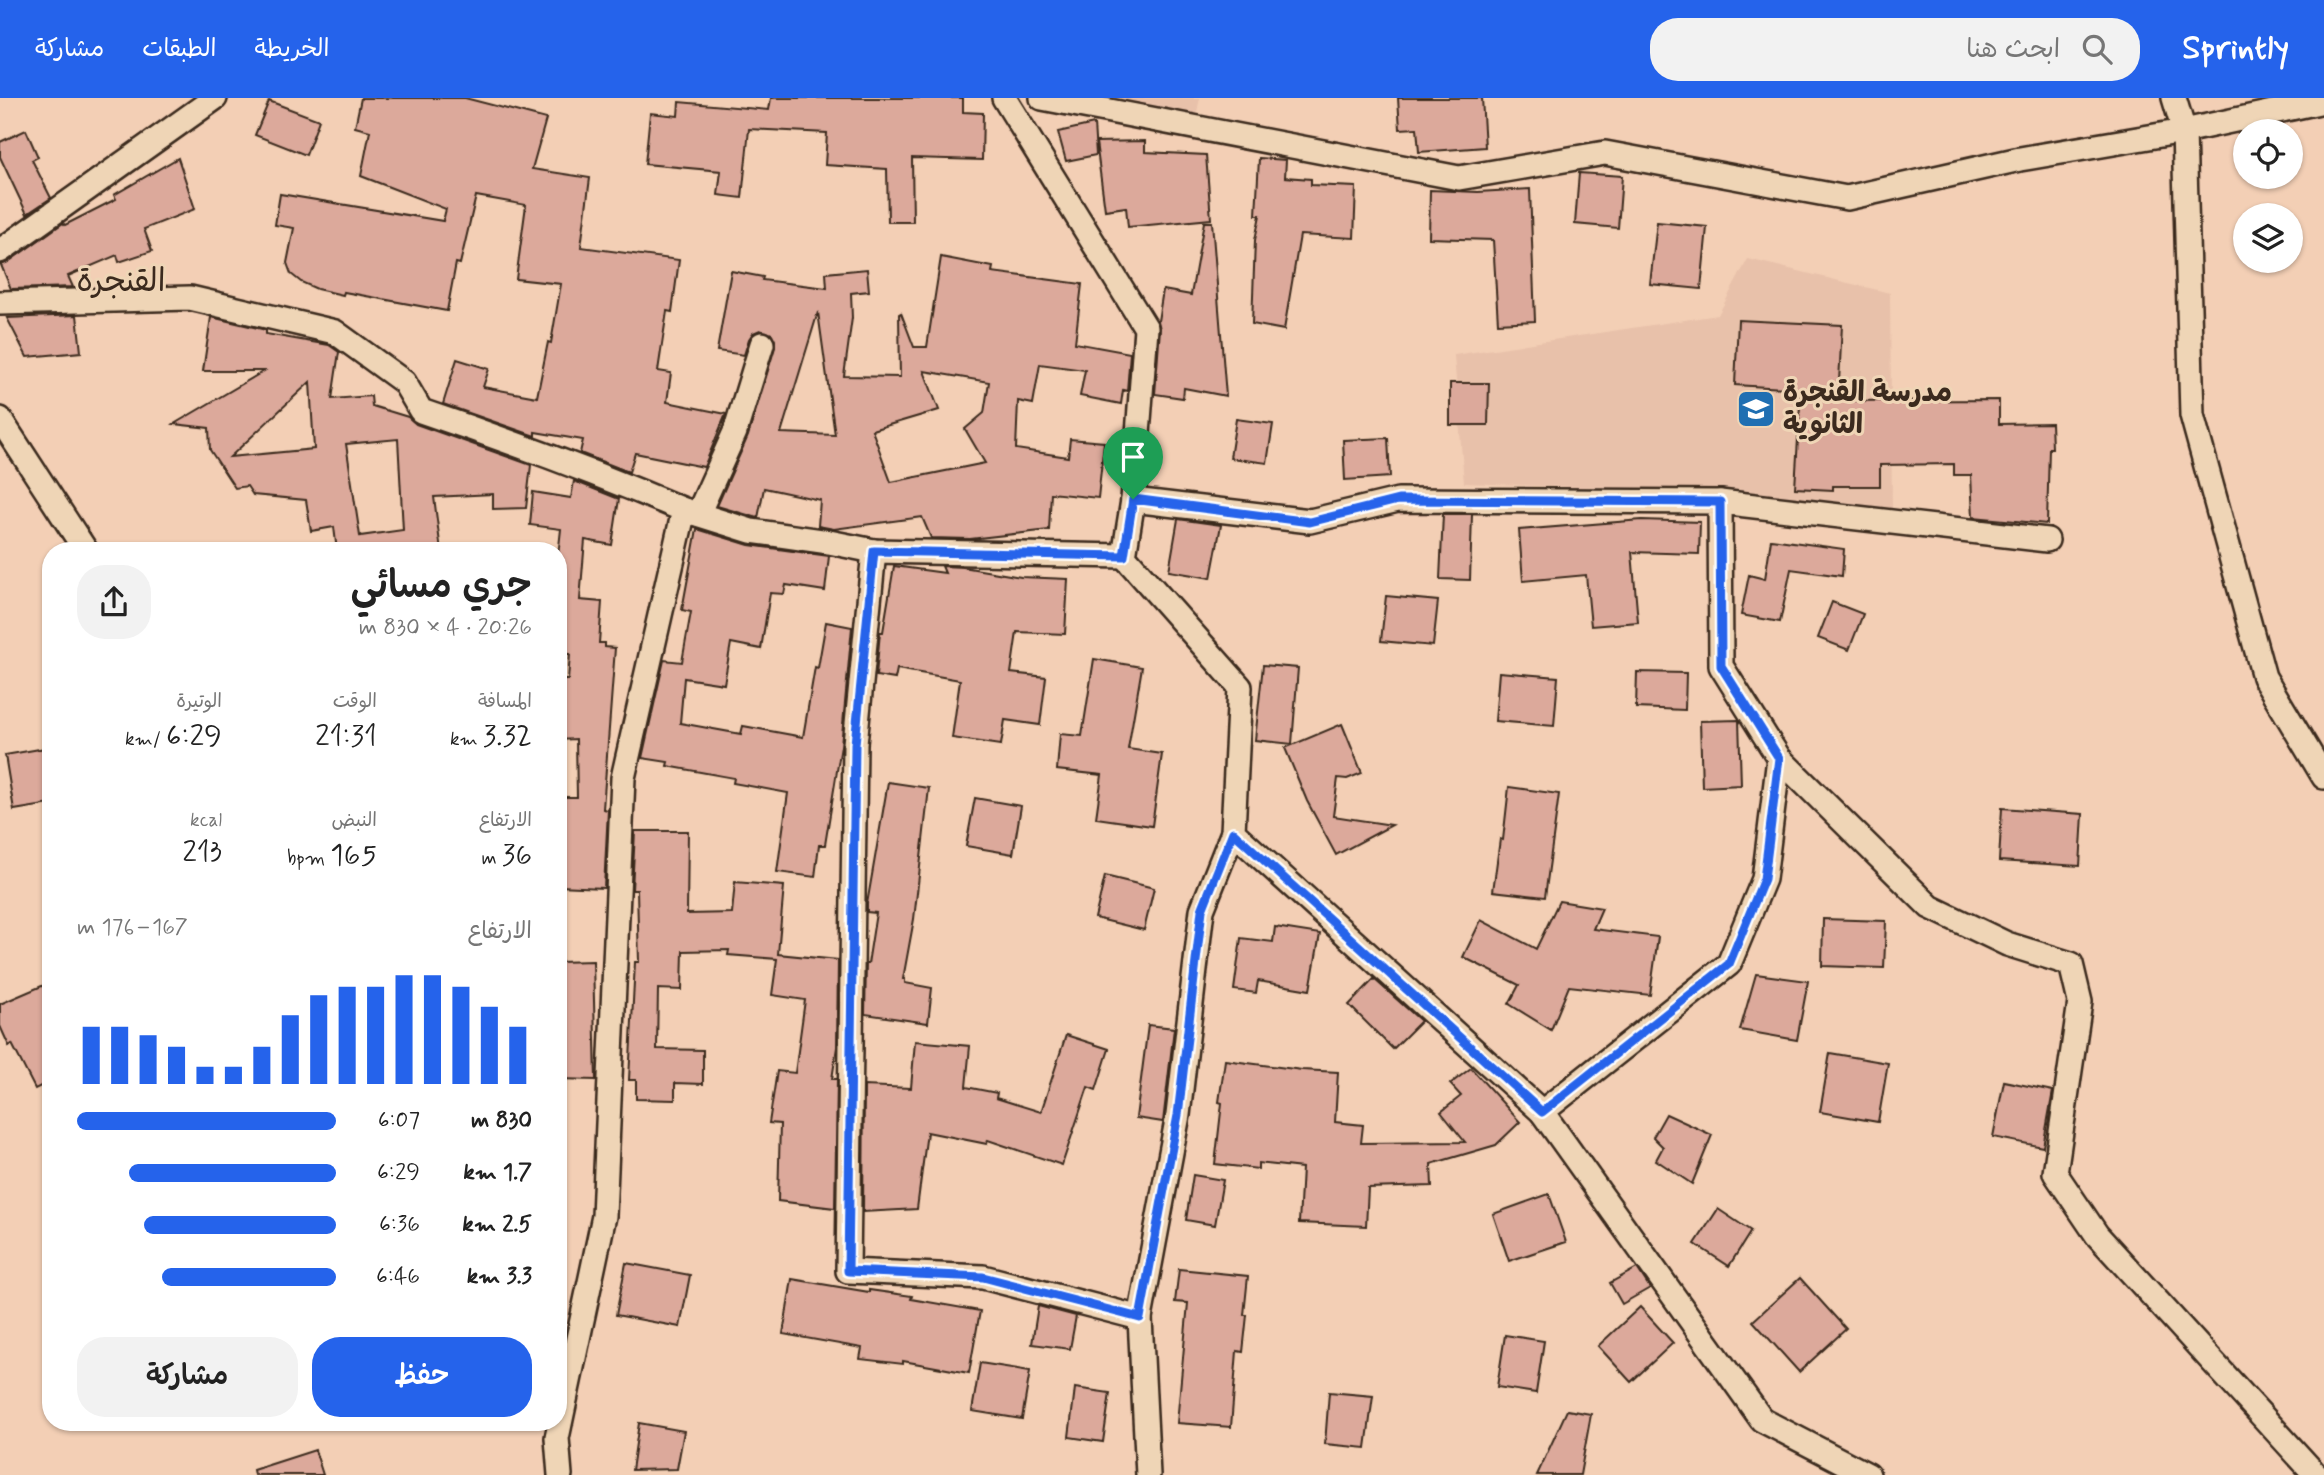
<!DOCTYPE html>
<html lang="ar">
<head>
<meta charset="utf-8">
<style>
  :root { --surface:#fff; --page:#f2f2f2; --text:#222; --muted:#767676; --accent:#2563eb }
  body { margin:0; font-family:Mynerve,"Playpen Sans Arabic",sans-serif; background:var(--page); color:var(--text); direction:rtl; height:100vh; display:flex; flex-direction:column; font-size:26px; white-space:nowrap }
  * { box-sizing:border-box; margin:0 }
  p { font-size:23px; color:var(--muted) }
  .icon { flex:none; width:38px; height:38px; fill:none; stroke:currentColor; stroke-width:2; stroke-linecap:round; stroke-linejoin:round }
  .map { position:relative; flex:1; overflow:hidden; direction:ltr }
  .panel { position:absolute; left:42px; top:444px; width:525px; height:889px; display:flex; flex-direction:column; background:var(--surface); border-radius:28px; box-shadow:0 2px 5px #0004; direction:rtl }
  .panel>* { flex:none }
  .controls { position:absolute; left:2233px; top:21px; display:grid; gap:14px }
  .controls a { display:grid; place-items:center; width:70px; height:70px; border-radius:50%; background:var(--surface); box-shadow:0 2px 5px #0004; font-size:35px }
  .pin { position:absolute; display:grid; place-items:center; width:60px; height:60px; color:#fff; margin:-72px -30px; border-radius:50% 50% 50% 0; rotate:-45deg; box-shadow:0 0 7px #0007 }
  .pin .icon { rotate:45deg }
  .round { display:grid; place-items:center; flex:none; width:74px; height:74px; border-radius:28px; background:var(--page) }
  .summary { display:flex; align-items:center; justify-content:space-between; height:119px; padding:0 35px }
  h1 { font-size:38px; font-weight:600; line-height:52px }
  .metrics { display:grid; grid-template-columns:repeat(3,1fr); gap:10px; height:119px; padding:7px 35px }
  .metrics div { display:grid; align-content:center }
  .metrics b { font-size:30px; font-weight:600 }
  .metrics small { font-size:19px; font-weight:400 }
  .metrics p { font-size:19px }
  .chart { height:196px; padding:14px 35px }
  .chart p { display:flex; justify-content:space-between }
  .chart svg { width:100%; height:126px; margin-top:7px; stroke:var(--accent); stroke-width:6 }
  .action { display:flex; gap:14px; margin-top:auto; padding:14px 35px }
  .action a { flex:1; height:80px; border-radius:28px; background:var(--accent); color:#fff; font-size:28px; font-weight:600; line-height:80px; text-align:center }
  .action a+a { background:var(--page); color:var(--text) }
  ul { padding:0 35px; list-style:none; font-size:23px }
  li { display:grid; grid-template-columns:112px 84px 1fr; align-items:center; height:52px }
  li i { height:18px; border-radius:9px; background:var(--accent) }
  header { display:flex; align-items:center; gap:42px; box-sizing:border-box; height:98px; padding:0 35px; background:var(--accent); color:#fff }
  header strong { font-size:33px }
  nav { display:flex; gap:38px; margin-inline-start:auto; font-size:24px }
  .search { width:490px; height:63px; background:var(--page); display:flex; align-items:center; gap:18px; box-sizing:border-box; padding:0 24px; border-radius:28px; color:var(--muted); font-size:26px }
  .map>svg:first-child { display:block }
</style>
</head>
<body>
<header>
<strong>Sprintly</strong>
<div class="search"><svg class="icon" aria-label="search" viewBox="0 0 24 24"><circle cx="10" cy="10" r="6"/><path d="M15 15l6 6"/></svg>ابحث هنا</div>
<nav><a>الخريطة</a><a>الطبقات</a><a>مشاركة</a></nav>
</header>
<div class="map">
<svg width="2324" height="1377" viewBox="0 0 2324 1377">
  <rect width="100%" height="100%" fill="#f3cfb5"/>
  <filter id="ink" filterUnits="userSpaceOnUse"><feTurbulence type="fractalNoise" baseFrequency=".0143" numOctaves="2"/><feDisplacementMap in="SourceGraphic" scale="14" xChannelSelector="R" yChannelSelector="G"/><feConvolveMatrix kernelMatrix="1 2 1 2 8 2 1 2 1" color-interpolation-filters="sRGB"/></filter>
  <g filter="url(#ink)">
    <g fill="#e8c1aa">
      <path d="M 1068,0 L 1200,0 L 1196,19 Z"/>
      <path d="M 1748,161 L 1890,195 L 1892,415 L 1739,395 L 1464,385 L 1454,257 L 1718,217 Z"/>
    </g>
    <g fill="#dca99b" stroke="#3b2a1e" stroke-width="2" fill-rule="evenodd">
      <path d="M 361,0 L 465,0 L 546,21 L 532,71 L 590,80 L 581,149 L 679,162 L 672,214 L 667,213 L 658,273 L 671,275 L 667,304 L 726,316 L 704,369 L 635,355 L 629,374 L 580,355 L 583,342 L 535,334 L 535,338 L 443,306 L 457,261 L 489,271 L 483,289 L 537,299 L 548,244 L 551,245 L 561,186 L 516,181 L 526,107 L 476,98 L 460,166 L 456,165 L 447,213 L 344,194 L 343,197 L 317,191 L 301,184 L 291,176 L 287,165 L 294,130 L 275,127 L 280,96 L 443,123 L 446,111 L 361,78 L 370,33 L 355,29 Z"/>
      <path d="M 771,0 L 963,0 L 963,14 L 983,15 L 982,62 L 912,60 L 913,124 L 888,124 L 887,71 L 825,67 L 827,35 L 749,31 L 742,100 L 718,97 L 721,73 L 645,66 L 650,15 L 678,18 L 679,4 L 769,12 Z"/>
      <path d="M 1398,0 L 1482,0 L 1485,49 L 1419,54 L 1417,30 L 1400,31 Z"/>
      <path d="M 269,3 L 319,22 L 306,57 L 255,37 Z"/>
      <path d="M 1094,26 L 1096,57 L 1066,63 L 1058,34 Z"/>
      <path d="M 26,32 L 38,59 L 32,62 L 51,100 L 27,116 L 0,59 L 0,44 Z"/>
      <path d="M 1145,43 L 1145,54 L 1206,57 L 1211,121 L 1128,129 L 1126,109 L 1105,112 L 1096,44 Z"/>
      <path d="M 178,60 L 195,111 L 144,131 L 152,153 L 119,164 L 117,157 L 68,178 L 73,189 L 11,191 L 1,167 L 8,164 L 63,125 L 65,127 L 116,101 L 114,97 Z"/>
      <path d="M 1259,60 L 1286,62 L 1285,79 L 1311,81 L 1311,87 L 1356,89 L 1354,140 L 1300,137 L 1284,232 L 1252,226 L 1255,142 L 1260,117 L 1256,117 Z"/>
      <path d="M 1579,75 L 1622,78 L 1618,130 L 1575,126 Z"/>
      <path d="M 1530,91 L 1535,223 L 1498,225 L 1493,142 L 1429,140 L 1430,92 L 1478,94 Z"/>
      <path d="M 1204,124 L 1212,124 L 1226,298 L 1184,290 L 1183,300 L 1155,296 L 1160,231 L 1158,223 L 1163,192 L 1191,197 Z"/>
      <path d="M 1657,124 L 1707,129 L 1701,191 L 1650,186 Z"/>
      <path d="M 941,159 L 993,169 L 992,174 L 1082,186 L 1075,245 L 1130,255 L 1127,293 L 1123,292 L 1121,306 L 1080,298 L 1085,272 L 1040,266 L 1033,306 L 1018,303 L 1016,351 L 1068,359 L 1070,341 L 1104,344 L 1098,400 L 1051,395 L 1049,432 L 970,441 L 931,440 L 922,419 L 834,431 L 818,428 L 820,402 L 764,390 L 758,420 L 717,408 L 748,338 L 775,249 L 775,242 L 772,236 L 760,232 L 753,235 L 749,241 L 744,257 L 717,253 L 731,173 L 763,179 L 762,182 L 827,190 L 826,175 L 867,171 L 869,193 L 851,195 L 852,220 L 844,278 L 900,279 L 899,216 L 901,215 L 914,249 L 927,249 ZM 818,214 L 835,337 L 781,335 ZM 924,273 L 989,284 L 984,315 L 965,331 L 985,365 L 891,384 L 872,332 L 939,312 Z"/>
      <path d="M 77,217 L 81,254 L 27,259 L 7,220 Z"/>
      <path d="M 211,219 L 266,232 L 266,236 L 329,247 L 339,254 L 332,301 L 371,298 L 372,308 L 408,319 L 416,326 L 531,367 L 526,410 L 493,411 L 493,396 L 434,399 L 441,453 L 337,453 L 334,429 L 311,433 L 306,402 L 253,397 L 247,388 L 235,390 L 210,352 L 209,330 L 174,326 L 264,273 L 203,273 ZM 310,284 L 314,351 L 230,359 ZM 398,341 L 403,432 L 360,438 L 346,346 Z"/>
      <path d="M 1738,222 L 1842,227 L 1838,303 L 1999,302 L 1999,326 L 2051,325 L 2052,350 L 2049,350 L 2047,426 L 1973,419 L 1971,377 L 1954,377 L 1954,366 L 1880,367 L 1880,388 L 1833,388 L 1833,392 L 1795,390 L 1801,291 L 1735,287 Z"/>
      <path d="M 1450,285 L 1489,285 L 1488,327 L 1450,327 Z"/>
      <path d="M 1236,321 L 1273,326 L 1267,365 L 1230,360 Z"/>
      <path d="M 1388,340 L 1390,379 L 1345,382 L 1343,342 Z"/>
      <path d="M 574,383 L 619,401 L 612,447 L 585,442 L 580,502 L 602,504 L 599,545 L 605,545 L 605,549 L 615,550 L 603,711 L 608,712 L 604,790 L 558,788 L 558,699 L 577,699 L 576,641 L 558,642 L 558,582 L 568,582 L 570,556 L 558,556 L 558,458 L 561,431 L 530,427 L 533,394 L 571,400 Z"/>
      <path d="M 1443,416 L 1472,416 L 1470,482 L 1440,481 Z"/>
      <path d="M 1178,421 L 1221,427 L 1211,480 L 1169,473 Z"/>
      <path d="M 1642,422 L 1700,424 L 1699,456 L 1632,454 L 1638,524 L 1591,528 L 1586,477 L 1523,483 L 1519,432 Z"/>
      <path d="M 697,431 L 749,447 L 829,458 L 825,493 L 786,487 L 784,496 L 770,495 L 761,551 L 731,545 L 724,586 L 684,580 L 680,625 L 741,636 L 743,628 L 803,639 L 815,569 L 818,570 L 826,524 L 852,529 L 841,648 L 825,747 L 819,747 L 815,779 L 777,774 L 788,695 L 733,685 L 734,680 L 667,668 L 668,664 L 642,660 L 664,562 L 682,564 L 691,514 L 682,512 Z"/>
      <path d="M 1771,441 L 1844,451 L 1842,478 L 1791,471 L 1780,524 L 1741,517 L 1749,477 L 1765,481 Z"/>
      <path d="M 894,468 L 945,475 L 942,468 L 963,469 L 1021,479 L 1068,481 L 1065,536 L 1017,534 L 1011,575 L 1046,579 L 1040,627 L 1005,622 L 1001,647 L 952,640 L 960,582 L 897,571 L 895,581 L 876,578 L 880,534 L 883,534 Z"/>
      <path d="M 1386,498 L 1438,503 L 1433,548 L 1381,543 Z"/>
      <path d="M 1832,504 L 1863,516 L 1849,552 L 1818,540 Z"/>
      <path d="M 1094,561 L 1142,569 L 1128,651 L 1162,656 L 1152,728 L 1096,720 L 1102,677 L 1057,672 L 1060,636 L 1082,638 Z"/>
      <path d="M 1263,567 L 1298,570 L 1292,646 L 1255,642 Z"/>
      <path d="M 1499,574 L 1558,579 L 1554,628 L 1495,623 Z"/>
      <path d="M 1637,574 L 1686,575 L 1685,612 L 1636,610 Z"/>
      <path d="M 1739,622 L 1741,687 L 1702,689 L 1700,623 Z"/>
      <path d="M 1342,626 L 1362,675 L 1347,681 L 1338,680 L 1333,718 L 1392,727 L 1336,757 L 1307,703 L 1285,650 Z"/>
      <path d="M 51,649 L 51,706 L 14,712 L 5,657 Z"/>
      <path d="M 888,684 L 929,690 L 914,821 L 903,881 L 905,881 L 905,885 L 932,890 L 928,925 L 865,916 L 866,866 L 868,866 L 876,815 L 867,814 L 867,806 Z"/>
      <path d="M 1509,689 L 1559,696 L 1545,799 L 1493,793 L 1500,741 L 1503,742 Z"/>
      <path d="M 975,700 L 1021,708 L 1013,756 L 966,748 Z"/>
      <path d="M 2002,710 L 2083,716 L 2080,768 L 1999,763 Z"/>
      <path d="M 635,733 L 688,733 L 687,816 L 732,815 L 735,784 L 784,788 L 778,856 L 838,862 L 837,949 L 832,981 L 837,981 L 835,1110 L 778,1103 L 780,1026 L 769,1025 L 777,973 L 795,975 L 805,902 L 772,897 L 777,861 L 728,857 L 729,852 L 683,853 L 682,892 L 658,891 L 657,951 L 703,952 L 703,986 L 675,985 L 675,1002 L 636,1001 L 636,982 L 629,982 L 635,864 L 639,864 L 637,792 L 632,792 Z"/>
      <path d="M 1105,778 L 1154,790 L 1144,832 L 1095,820 Z"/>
      <path d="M 1559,803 L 1602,810 L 1593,831 L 1658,839 L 1650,897 L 1569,888 L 1551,932 L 1509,906 L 1519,887 L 1463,859 L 1481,822 L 1536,851 Z"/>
      <path d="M 1823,821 L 1886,823 L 1884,870 L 1822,868 Z"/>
      <path d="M 1275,829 L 1320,836 L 1310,892 L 1258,883 L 1256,895 L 1234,892 L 1241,840 L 1273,844 Z"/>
      <path d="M 593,863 L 596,982 L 558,981 L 558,864 Z"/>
      <path d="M 1756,876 L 1808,883 L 1797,942 L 1740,932 Z"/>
      <path d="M 1374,881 L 1421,923 L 1393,951 L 1349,907 Z"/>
      <path d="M 51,884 L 51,983 L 35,991 L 12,946 L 9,948 L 0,928 L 0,906 Z"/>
      <path d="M 1148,927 L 1174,930 L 1163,1024 L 1136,1020 Z"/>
      <path d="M 1066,937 L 1109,951 L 1096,992 L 1088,989 L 1062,1067 L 988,1042 L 987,1046 L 927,1034 L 917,1111 L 863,1114 L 864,988 L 911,990 L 915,943 L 970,948 L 966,989 L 997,995 L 996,1000 L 1041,1014 Z"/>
      <path d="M 1830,955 L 1888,965 L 1878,1024 L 1820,1014 Z"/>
      <path d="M 1225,962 L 1302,972 L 1338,974 L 1335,1024 L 1363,1027 L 1361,1045 L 1465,1044 L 1441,1014 L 1461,998 L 1450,986 L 1471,970 L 1520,1024 L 1496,1047 L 1431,1066 L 1432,1088 L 1368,1090 L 1366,1128 L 1299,1125 L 1302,1070 L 1258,1065 L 1258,1071 L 1215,1066 L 1222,1005 L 1219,1004 Z"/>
      <path d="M 2004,983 L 2053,993 L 2043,1049 L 1993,1039 Z"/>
      <path d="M 1666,1016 L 1712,1037 L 1692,1086 L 1656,1062 L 1663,1049 L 1653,1039 Z"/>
      <path d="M 1193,1077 L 1223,1082 L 1215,1127 L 1186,1122 Z"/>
      <path d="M 1549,1096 L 1566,1144 L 1509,1163 L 1493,1116 Z"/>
      <path d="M 1718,1111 L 1751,1133 L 1729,1168 L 1695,1146 Z"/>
      <path d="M 626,1165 L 690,1177 L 680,1229 L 616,1217 Z"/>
      <path d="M 1637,1170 L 1650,1190 L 1622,1206 L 1610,1185 Z"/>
      <path d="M 1179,1171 L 1248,1178 L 1244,1217 L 1247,1217 L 1243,1254 L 1237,1253 L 1231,1329 L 1177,1325 L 1188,1205 L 1175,1204 Z"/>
      <path d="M 1800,1180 L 1846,1231 L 1799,1274 L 1753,1223 Z"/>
      <path d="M 792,1181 L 869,1194 L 869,1192 L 912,1198 L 911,1201 L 980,1213 L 969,1275 L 903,1263 L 903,1266 L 860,1261 L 862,1250 L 783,1236 Z"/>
      <path d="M 1038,1208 L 1076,1218 L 1070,1251 L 1032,1246 Z"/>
      <path d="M 1640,1209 L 1673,1245 L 1631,1284 L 1598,1248 Z"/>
      <path d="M 1505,1237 L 1544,1243 L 1536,1295 L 1497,1289 Z"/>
      <path d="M 980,1265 L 1030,1273 L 1022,1321 L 972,1313 Z"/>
      <path d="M 1075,1290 L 1110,1295 L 1103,1344 L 1069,1339 Z"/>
      <path d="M 1329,1294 L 1373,1298 L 1366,1350 L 1325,1346 Z"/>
      <path d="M 1567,1312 L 1591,1316 L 1580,1377 L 1537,1377 Z"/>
      <path d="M 639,1325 L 684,1333 L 677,1371 L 632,1372 Z"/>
      <path d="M 315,1352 L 323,1377 L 254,1377 L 253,1372 Z"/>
    </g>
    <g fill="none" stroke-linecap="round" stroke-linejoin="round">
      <g stroke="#3b2a1e" stroke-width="28">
        <g id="minor">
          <path d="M 1004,0 L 1146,230 L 1133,402 L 1124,458 L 1240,589 L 1233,734 L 1542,1014 L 1762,1322 L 1868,1377"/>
          <path d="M 1042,0 L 1459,80 L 1605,55 L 1847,100 L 2020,61 L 2184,33 L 2324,3"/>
          <path d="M 2174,0 L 2184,33 L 2192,317 L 2264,579 L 2324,679"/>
          <path d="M 0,153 L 215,0"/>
          <path d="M 0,205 L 190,200 L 335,234 L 404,284 L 421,313 C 510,343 597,375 684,412 L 623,680 L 604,1118 L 557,1340 L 560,1377"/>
          <path d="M 0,321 L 86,453"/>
          <path d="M 1133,402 L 1310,423 L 1398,402 L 1720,404 L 1721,568 L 1779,660 L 1764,781 L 1729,866 L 1542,1014"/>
          <path d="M 1720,404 L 2047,442"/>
          <path d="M 684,412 L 751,433 L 829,444 L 874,453 L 1124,458"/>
          <path d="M 698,416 L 735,334 L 762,246"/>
          <path d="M 874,453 L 855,646 L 848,1173 L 983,1179 L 1140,1220"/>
          <path d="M 1779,660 L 1930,809 L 2007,846 L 2071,866 L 2080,904 L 2055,1075 L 2097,1137 L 2316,1377"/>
          <path d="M 1148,1377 L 1140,1220 L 1178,1017 L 1202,812 L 1233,734"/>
        </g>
      </g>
      <use href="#minor" stroke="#efd5b6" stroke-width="23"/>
    </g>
  </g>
  <g fill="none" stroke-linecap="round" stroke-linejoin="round" filter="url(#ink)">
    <g stroke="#fff" stroke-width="14">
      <path id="route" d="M 1133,401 L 1310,424 L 1398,402 L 1720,404 L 1721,568 L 1779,660 L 1764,781 L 1729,866 L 1542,1014 L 1233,734 L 1202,812 L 1178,1017 L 1140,1220 L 983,1179 L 848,1173 L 855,646 L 874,453 L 1124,458 Z"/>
    </g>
    <use href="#route" stroke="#2563eb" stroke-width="9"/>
  </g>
  <defs>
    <g id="school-square" transform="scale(2.0125)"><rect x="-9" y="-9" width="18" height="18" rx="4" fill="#1f6fb2" stroke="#efd5b6"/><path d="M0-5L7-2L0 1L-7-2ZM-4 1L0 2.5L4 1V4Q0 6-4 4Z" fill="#fff"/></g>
  </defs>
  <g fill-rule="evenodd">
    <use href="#school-square" x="1756" y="311"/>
  </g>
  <g text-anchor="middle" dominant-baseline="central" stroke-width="6" stroke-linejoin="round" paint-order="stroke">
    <g font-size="28" font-weight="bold" fill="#3b2a1e" stroke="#efd5b6" text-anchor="start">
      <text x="1783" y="295">مدرسة القنجرة<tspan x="1783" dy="32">الثانوية</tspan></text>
    </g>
    <g font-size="32" fill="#3b2a1e" stroke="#efd5b6">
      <text x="121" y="184">القنجرة</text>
    </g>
  </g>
</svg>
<div class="controls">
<a><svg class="icon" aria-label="locate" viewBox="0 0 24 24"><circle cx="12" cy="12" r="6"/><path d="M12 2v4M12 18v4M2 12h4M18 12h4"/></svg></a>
<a><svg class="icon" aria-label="layers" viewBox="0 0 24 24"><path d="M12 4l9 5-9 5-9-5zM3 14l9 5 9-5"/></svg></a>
</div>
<div class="pin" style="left:1133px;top:401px;background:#1e9e55"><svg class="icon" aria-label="arrive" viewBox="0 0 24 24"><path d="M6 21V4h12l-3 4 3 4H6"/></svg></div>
<section class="panel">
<div class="summary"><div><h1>جري مسائي</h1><p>20:26 · 4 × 830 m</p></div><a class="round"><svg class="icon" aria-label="share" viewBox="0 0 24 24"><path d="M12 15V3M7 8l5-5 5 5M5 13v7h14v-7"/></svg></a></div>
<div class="metrics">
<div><p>المسافة</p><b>3.32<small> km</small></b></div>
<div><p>الوقت</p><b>21:31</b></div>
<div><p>الوتيرة</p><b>6:29<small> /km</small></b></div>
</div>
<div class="metrics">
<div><p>الارتفاع</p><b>36<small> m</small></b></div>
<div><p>النبض</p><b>165<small> bpm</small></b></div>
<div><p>kcal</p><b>213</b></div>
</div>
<div class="chart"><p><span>الارتفاع</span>167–176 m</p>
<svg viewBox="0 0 160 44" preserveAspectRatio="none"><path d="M5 44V24M15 44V24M25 44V27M35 44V31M45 44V38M55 44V38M65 44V31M75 44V20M85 44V13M95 44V10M105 44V10M115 44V6M125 44V6M135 44V10M145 44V17M155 44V24"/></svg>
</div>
<ul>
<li><b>830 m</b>6:07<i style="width:100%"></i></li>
<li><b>1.7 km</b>6:29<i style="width:80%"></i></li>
<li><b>2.5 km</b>6:36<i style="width:74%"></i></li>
<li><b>3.3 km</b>6:46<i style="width:67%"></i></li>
</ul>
<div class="action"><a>حفظ</a><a>مشاركة</a></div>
</section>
</div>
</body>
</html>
